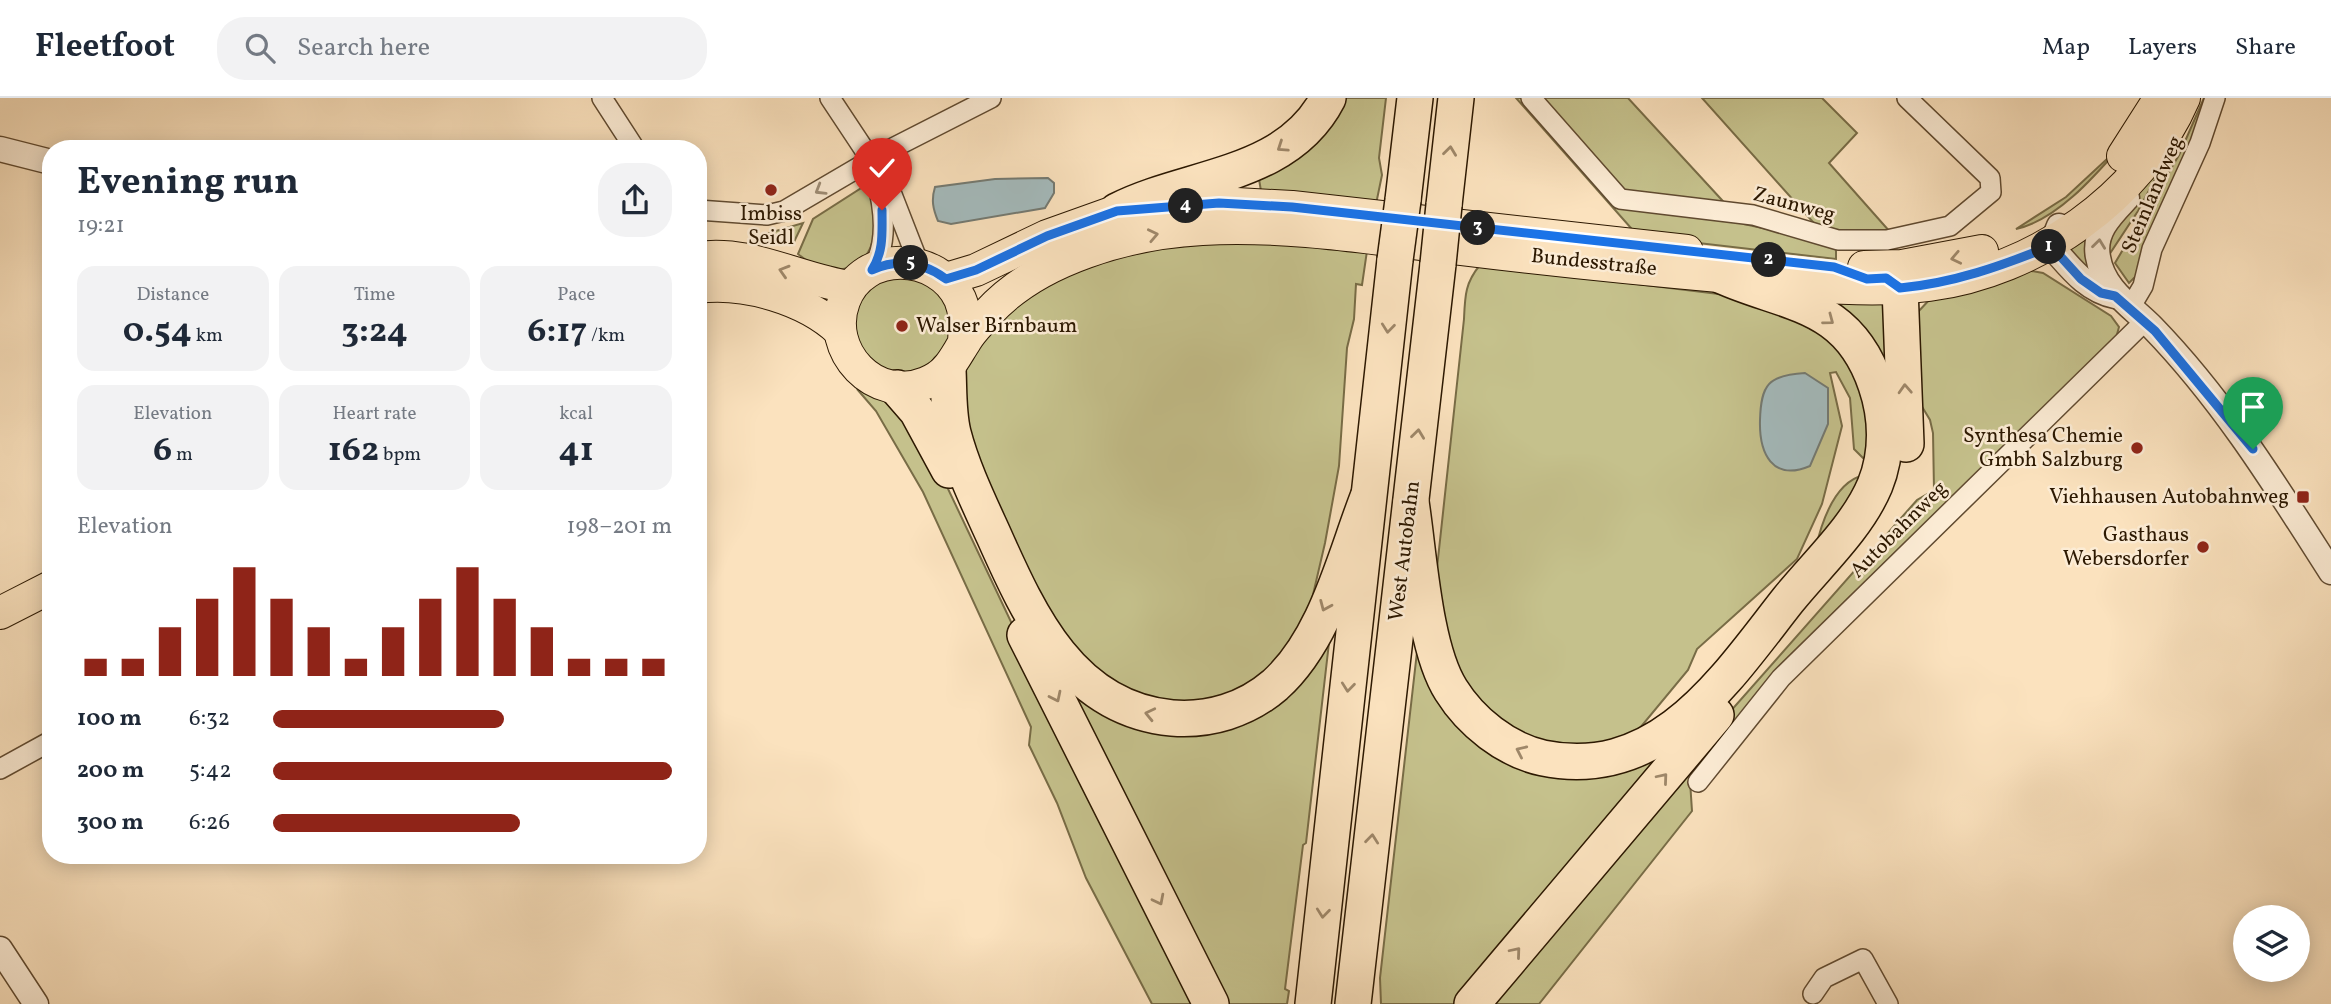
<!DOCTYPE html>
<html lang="en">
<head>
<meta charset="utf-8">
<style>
  :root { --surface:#fff; --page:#f2f2f3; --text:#1f2937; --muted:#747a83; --line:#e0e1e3; --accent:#8f2418 }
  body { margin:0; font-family:Vollkorn,serif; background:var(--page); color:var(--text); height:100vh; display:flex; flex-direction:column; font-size:26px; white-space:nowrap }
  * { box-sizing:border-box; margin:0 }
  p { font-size:23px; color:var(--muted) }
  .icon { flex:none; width:38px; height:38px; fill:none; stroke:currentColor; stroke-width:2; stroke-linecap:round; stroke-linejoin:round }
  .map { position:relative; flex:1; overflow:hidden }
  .details { position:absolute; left:42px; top:42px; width:665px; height:724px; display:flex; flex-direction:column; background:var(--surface); border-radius:28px; box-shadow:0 4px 18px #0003 }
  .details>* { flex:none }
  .tools { position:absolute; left:2233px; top:807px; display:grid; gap:14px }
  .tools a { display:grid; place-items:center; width:77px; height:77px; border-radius:50%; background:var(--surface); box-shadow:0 4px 18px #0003; font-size:35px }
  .pin { position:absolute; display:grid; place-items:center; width:60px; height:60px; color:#fff; margin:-72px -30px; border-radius:50% 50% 50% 0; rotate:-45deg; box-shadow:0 0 7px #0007 }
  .pin .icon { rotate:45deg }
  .km { position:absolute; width:35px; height:35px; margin:-18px; border-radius:50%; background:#222; color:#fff; font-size:19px; line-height:35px; text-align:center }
  .round { display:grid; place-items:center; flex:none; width:74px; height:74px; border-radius:28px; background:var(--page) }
  .summary { display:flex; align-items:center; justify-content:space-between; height:119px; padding:0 35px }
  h1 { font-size:38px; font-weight:700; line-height:52px }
  .figures { display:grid; grid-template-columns:repeat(3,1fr); gap:10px; height:119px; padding:7px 35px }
  .figures div { display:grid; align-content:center; border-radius:18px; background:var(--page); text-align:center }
  .figures b { font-size:35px; font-weight:700 }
  .figures small { font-size:19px; font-weight:400 }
  .figures p { font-size:19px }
  .chart { height:196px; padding:14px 35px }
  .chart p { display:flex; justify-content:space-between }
  .chart svg { width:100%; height:126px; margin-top:7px; stroke:var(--accent); stroke-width:6 }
  ul { padding:0 35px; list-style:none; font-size:23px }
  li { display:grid; grid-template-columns:112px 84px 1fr; align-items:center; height:52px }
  li i { height:18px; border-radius:9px; background:var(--accent) }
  header { display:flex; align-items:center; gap:42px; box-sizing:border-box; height:98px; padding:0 35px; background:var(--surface); border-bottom:2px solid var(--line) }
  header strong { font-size:33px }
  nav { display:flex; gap:38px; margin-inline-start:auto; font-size:24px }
  .search { width:490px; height:63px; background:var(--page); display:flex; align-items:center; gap:18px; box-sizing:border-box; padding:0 24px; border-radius:28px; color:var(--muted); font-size:26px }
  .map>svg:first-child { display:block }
</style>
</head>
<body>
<header>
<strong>Fleetfoot</strong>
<div class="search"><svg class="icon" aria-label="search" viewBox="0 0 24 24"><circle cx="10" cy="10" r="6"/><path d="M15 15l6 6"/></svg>Search here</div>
<nav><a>Map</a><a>Layers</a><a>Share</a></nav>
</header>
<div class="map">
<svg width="2331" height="906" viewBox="0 0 2331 906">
  <rect width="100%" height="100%" fill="#fbe2be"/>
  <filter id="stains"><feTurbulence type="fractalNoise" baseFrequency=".00286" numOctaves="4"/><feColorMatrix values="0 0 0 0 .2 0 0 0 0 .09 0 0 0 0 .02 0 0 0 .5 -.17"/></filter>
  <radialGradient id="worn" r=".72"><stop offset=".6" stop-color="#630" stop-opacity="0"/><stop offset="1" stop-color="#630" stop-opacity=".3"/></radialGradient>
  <g fill="#c5c18c" stroke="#786c46" stroke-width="2">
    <path d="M 1340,0 L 1386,0 L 1379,60 L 1382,77 L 1375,111 L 1261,93 L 1258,75 Z"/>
    <path d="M 1516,0 L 1628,0 L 1744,126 L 1836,146 L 1836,161 L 1638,138 Z"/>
    <path d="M 1702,0 L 1822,0 L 1857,35 L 1829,65 L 1891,135 L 1821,133 Z"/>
    <path d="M 2204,0 L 2208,0 L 2138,176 L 2129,185 L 2115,165 L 2179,57 Z"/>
    <path d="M 2121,48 C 2094,79 2057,122 2016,131 L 2066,99 Z"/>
    <path d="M 2168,57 L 2138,113 L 2107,160 C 2110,121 2145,87 2168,57 Z"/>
    <path d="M 866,87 L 873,93 C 873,107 876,124 874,137 C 867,180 824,178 798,156 L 813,121 Z"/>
    <path d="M 803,125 L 793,146 L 762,137 Z"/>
    <path d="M 2086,137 L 2085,157 L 2093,175 L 2070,155 L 2070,149 Z"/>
    <path d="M 1215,142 L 1368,146 L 1362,187 L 1356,186 L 1354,221 L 1347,250 L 1339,368 L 1325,445 L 1312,501 L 1285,565 L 1217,610 L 1127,599 L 1059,545 L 970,363 L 963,280 L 973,255 L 1017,204 L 1053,183 L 1117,159 L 1163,148 Z"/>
    <path d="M 1480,167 L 1768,202 L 1805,215 L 1868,286 L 1870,357 L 1863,360 L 1854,351 L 1850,300 L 1836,274 L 1830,275 L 1842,328 L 1822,406 L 1797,461 L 1697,551 L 1688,572 L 1625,648 L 1565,655 L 1489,620 L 1445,554 L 1437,470 L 1464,221 C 1465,198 1465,185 1480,167 Z"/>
    <path d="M 2026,172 L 2043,175 L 2111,218 L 2119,229 L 2116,240 L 1812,536 L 1739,619 L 1690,683 L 1692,713 L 1539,906 L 1492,906 L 1698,650 L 1917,402 L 1934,392 L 1933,335 L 1930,322 L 1918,302 L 1917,215 L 1932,199 Z"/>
    <circle cx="902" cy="226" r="49"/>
    <path d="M 1810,195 L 1883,206 L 1887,211 L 1892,301 Z"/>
    <path d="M 857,291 L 894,306 L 923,338 L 1192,906 L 1152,906 L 1086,780 L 1057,705 L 1029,647 L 1031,629 L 923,394 L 876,313 Z"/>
    <path d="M 1864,377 L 1815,453 C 1821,426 1834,384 1864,377 Z"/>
    <path d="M 1330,536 L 1306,745 L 1303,747 L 1285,891 L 1289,893 L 1287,906 L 1220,906 L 1061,579 L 1172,632 Z"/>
    <path d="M 1418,545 L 1506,655 L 1676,640 L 1462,906 L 1381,906 L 1380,880 Z"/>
  </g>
  <g fill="#a4bbbd" stroke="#747a72" stroke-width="2">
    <path d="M 1048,80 L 1054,85 L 1054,95 L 1045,110 L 951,126 L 938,123 C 933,111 931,102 935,89 L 995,81 Z"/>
    <path d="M 1805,275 L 1828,290 L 1828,326 L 1810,368 C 1772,384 1759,355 1760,322 C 1761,287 1768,277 1805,275 Z"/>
  </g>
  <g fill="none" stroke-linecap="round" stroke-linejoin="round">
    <g stroke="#604a30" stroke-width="22">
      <g id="minor">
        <path d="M 602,0 L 635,51"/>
        <path d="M 830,0 L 889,89 L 919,166"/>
        <path d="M 1531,0 L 1620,101 L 1753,117 L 1838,142 L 1887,142 L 1950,128 L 1991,94 L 1990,80 L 1907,0"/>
        <path d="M 698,112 L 767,117 L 784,113 L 883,55 L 991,0"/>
        <path d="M 872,172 C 889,145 884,109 876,80"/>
        <path d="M 2130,210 L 2143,188 L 2152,151 L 2200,45 L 2215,0"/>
        <path d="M 0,671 L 51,643"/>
        <path d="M 1698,684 L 1781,580 L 2145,223"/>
        <path d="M 1813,896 L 1824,880 L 1863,861 L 1888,906"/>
      </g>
    </g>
    <g stroke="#604a30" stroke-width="27">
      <g id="tertiary">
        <path d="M 0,51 L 51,64"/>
        <path d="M 2127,100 C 2111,117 2093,134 2098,159 C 2103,191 2131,208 2152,229 C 2223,302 2276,388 2331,474"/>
        <path d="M 2059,128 L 2051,148 C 2070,169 2086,192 2115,198"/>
        <path d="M 0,851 L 36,906"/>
      </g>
    </g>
    <g stroke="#2c1801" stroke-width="34">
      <g id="primary">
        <path d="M 2123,58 L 2160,0"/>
        <path d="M 698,160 C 750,152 800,182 850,189"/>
        <path d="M 1864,169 L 1902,168 L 1982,153"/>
        <path d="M 946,181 L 976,172 L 1047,138 L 1117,113 L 1219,105 L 1292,109 L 1687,153"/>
        <path d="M 698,189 C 745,183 806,201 840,233"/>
        <path d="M 964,244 C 965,229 966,215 960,201 C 938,154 863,151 844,203 C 825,253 875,306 926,285 C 949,276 954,260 966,242 C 972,232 981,224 988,215 C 1038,160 1129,135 1202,131 C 1288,126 1376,141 1462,151 C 1551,162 1640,171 1730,179 C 1795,186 1863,196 1929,187 C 2035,173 2141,100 2184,0"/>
        <path d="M 0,515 L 51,489"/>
      </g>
    </g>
    <g stroke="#2c1801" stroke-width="38">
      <g id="motorway">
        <path d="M 1403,102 L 1415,0"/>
        <path d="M 1444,107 L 1456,0"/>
        <path d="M 1117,113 C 1187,77 1287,80 1328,0"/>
        <path d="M 1900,190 L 1906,346"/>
        <path d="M 948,272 C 949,292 948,315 953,335 C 962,370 979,405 994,438 C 1030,519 1072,611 1172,620 C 1209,623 1246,612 1275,587 C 1326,541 1344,461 1368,399"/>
        <path d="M 897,290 L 917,313 L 949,372"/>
        <path d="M 1411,404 C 1419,455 1424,550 1451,592 C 1471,624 1506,652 1543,660 C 1660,684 1725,582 1788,502 C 1817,466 1857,430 1875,387 C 1888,355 1887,319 1876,287 C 1848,204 1788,207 1722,178"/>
        <path d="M 1025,537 L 1211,906"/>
        <path d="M 1313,906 L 1395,162"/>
        <path d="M 1353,906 L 1438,166"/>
        <path d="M 1472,906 L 1716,617"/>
      </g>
    </g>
    <use href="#minor" stroke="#fcecd5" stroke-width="19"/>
    <use href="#tertiary" stroke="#fcecd5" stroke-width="24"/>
    <use href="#primary" stroke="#fbe2be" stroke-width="32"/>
    <use href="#motorway" stroke="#fbe2be" stroke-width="35"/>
    <g stroke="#2c1801" stroke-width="38" stroke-linecap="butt">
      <g id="motorway-bridge">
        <path d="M 1395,162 L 1403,102"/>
        <path d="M 1438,166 L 1444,107"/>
      </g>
    </g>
    <use href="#motorway-bridge" stroke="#fbe2be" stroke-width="35"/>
  </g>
  <defs><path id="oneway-chevron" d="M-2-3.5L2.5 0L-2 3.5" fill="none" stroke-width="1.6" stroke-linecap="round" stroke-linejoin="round" transform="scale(1.75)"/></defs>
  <g stroke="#9e8769">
    <use href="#oneway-chevron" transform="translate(1282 49) rotate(146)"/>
    <use href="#oneway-chevron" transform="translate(1450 53) rotate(-83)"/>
    <use href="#oneway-chevron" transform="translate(1153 137) rotate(-12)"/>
    <use href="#oneway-chevron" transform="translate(1956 160) rotate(168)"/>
    <use href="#oneway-chevron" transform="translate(784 173) rotate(-163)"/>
    <use href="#oneway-chevron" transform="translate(1829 222) rotate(37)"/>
    <use href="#oneway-chevron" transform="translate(1388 230) rotate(96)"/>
    <use href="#oneway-chevron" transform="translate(1905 291) rotate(-93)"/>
    <use href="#oneway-chevron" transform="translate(1418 336) rotate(-83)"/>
    <use href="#oneway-chevron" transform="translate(1325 508) rotate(113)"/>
    <use href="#oneway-chevron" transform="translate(1348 589) rotate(96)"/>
    <use href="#oneway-chevron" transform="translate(1056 599) rotate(64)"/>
    <use href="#oneway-chevron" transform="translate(1150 616) rotate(-167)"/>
    <use href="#oneway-chevron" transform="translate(1521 653) rotate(-155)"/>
    <use href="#oneway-chevron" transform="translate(1663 680) rotate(-50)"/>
    <use href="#oneway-chevron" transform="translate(1372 741) rotate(-84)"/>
    <use href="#oneway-chevron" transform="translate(1159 802) rotate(63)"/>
    <use href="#oneway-chevron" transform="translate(1323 815) rotate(96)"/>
    <use href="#oneway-chevron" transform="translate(1516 854) rotate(-50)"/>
  </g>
  <g stroke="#9e8d76">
    <use href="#oneway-chevron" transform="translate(820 92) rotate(149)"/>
    <use href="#oneway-chevron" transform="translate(2099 146) rotate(-83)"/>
  </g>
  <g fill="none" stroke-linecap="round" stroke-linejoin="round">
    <g stroke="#fff" stroke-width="14">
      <path id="route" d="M 882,112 C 882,134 884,153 872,172 C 898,160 923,164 946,181 L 976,172 L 1047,138 L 1117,113 L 1219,105 L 1292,109 L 1834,169 L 1867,181 L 1886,180 L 1900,190 C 1954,185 2001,168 2051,148 L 2081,181 L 2101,195 L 2115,198 L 2155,233 L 2253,351"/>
    </g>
    <use href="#route" stroke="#1a73e8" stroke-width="9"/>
  </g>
  <g fill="#8f2418" stroke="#fcecd5" stroke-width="2.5">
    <circle cx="771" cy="92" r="7"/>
    <circle cx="902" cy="228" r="7"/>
    <circle cx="2137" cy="350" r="7"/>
    <rect x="2296" y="392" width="14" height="14" rx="3.5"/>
    <circle cx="2203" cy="449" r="7"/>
  </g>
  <g text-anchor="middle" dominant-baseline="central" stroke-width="5" stroke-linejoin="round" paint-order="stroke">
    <g font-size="21" fill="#2c1801" stroke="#fcecd5">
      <text transform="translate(2153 97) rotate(-67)">Steinlandweg</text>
      <text transform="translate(1794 107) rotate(15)">Zaunweg</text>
      <text transform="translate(1594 165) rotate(6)">Bundesstraße</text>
      <text transform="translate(1899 432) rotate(-45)">Autobahnweg</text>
      <text transform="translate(1405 453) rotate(-83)">West Autobahn</text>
    </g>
    <g font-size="21" fill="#2c1801" stroke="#fcecd5" text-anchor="end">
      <text x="771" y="116" text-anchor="middle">Imbiss<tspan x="771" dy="24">Seidl</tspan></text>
      <text x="916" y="228" text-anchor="start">Walser Birnbaum</text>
      <text x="2123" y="338">Synthesa Chemie<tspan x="2123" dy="24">Gmbh Salzburg</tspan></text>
      <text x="2289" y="399">Viehhausen Autobahnweg</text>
      <text x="2189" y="437">Gasthaus<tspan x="2189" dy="24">Webersdorfer</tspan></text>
    </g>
  </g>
  <rect width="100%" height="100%" filter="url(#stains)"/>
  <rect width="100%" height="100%" fill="url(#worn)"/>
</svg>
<div class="tools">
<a><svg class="icon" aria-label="layers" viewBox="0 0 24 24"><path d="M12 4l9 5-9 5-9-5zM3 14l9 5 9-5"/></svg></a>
</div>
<div class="pin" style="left:2253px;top:351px;background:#1e9e55"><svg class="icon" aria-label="arrive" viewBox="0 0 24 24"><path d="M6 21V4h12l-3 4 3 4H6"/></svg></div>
<div class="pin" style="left:882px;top:112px;background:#d93025"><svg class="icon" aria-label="check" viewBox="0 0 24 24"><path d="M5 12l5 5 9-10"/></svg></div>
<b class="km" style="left:2049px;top:149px">1</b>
<b class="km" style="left:1769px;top:162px">2</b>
<b class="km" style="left:1478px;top:130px">3</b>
<b class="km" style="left:1186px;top:108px">4</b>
<b class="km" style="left:911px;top:165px">5</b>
<section class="details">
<div class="summary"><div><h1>Evening run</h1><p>19:21</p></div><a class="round"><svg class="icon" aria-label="share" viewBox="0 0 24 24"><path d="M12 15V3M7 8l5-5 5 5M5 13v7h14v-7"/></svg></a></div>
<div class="figures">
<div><p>Distance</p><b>0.54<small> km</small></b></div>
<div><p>Time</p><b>3:24</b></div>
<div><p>Pace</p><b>6:17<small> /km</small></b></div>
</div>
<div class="figures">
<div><p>Elevation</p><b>6<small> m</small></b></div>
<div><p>Heart rate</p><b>162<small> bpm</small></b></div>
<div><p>kcal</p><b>41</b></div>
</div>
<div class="chart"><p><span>Elevation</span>198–201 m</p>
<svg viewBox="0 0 160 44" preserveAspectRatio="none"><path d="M5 44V38M15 44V38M25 44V27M35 44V17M45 44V6M55 44V17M65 44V27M75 44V38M85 44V27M95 44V17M105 44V6M115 44V17M125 44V27M135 44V38M145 44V38M155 44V38"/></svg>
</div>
<ul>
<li><b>100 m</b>6:32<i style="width:58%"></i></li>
<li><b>200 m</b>5:42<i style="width:100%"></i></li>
<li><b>300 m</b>6:26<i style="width:62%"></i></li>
</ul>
</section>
</div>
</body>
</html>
